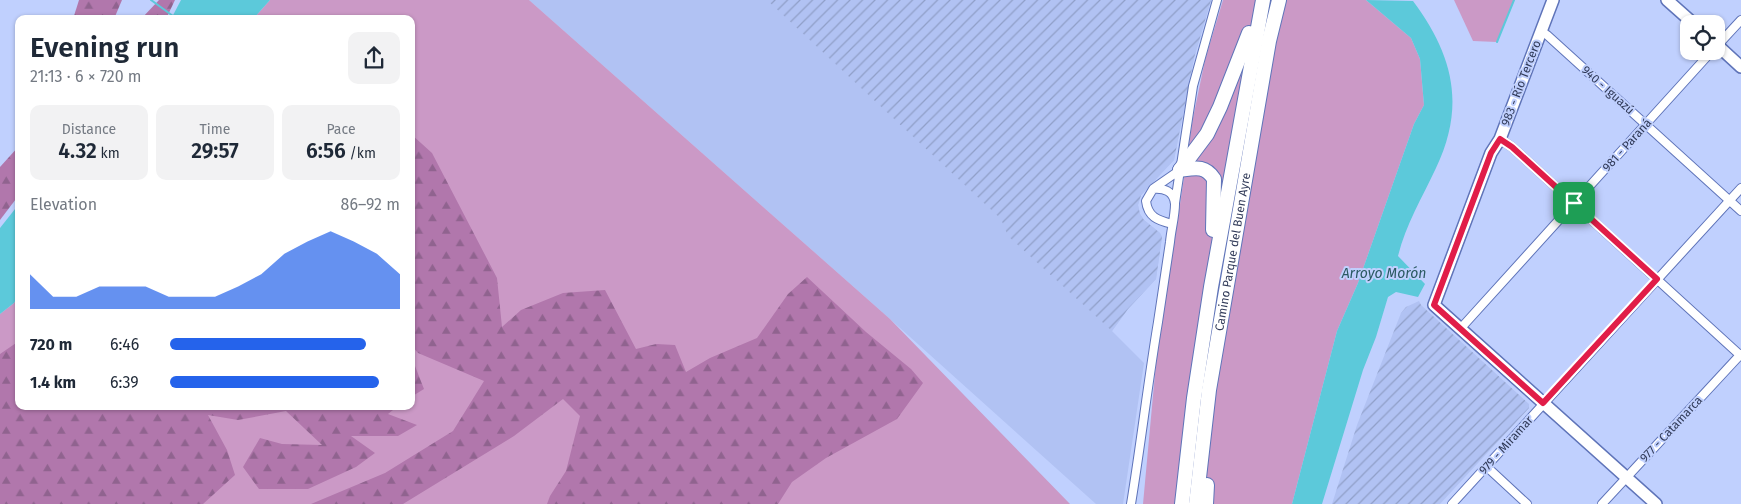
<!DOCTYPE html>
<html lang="en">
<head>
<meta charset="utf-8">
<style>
  :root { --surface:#fff; --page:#f2f2f3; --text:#1f2937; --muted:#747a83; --accent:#2563eb }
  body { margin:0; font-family:"Fira Sans",sans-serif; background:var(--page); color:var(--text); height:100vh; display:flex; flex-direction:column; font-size:19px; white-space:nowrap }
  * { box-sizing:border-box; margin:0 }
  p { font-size:16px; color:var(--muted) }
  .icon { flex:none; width:28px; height:28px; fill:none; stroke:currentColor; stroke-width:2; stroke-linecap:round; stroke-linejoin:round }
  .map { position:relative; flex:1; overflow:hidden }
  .panel { position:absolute; left:15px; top:15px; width:400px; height:395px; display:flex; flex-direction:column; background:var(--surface); border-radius:10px; box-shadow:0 1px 4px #0004 }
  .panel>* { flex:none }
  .buttons { position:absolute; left:1680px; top:15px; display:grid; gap:10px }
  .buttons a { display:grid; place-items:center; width:45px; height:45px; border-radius:10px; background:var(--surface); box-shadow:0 1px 4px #0004; font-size:25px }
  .pin { position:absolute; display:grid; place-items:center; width:42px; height:42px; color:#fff; margin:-21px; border-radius:10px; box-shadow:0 2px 8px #0006 }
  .round { display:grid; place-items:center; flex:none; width:52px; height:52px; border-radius:10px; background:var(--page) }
  .head { display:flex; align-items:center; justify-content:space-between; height:85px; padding:0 15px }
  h1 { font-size:28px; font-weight:600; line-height:38px }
  .stats { display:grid; grid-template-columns:repeat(3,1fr); gap:8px; height:85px; padding:5px 15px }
  .stats div { display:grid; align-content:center; border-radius:10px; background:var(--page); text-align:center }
  .stats b { font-size:21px; font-weight:600 }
  .stats small { font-size:14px; font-weight:400 }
  .stats p { font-size:14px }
  .chart { height:140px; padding:10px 15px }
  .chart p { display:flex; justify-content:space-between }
  .chart svg { width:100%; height:90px; margin-top:5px; fill:var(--accent); opacity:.7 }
  ul { padding:0 15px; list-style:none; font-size:16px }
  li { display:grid; grid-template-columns:80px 60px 1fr; align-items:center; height:38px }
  li i { height:12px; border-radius:6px; background:var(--accent) }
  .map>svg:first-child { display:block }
</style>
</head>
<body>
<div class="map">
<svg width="1741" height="504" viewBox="0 0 1741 504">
  <defs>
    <pattern id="industrial-furrows" width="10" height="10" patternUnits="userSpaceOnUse" patternTransform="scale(1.25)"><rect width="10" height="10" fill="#b1c2f3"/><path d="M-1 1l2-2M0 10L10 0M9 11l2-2" fill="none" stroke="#909fc8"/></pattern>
    <pattern id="forest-firs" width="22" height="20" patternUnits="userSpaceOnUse" patternTransform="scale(1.25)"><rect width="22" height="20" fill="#b177ac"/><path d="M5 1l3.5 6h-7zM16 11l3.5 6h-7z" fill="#90638f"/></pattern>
  </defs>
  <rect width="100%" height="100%" fill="#c0d0fe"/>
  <path fill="#b1c2f3" d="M 529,0 L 1211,0 L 1194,58 L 1174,160 L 1141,195 L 1138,205 L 1140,214 L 1144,220 L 1160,233 L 1162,237 L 1156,279 L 1128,309 L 1112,331 L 1144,363 L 1123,504 L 1096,504 L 890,319 Z"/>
  <g fill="url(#industrial-furrows)">
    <path d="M 767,0 L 1211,0 L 1194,58 L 1174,160 L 1141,195 L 1138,205 L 1140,214 L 1144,220 L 1160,233 L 1162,237 L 1156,279 L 1128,309 L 1112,331 L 1008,236 L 1001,219 Z"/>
    <path d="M 1419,301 L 1421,305 L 1529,404 L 1529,408 L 1440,504 L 1332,504 L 1357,425 L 1401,313 L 1406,307 Z"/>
  </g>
  <g fill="#cb99c6">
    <path d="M 270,0 L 529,0 L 890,319 L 1070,504 L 0,504 L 0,314 L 14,303 L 19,294 L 19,406 L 411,406 L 411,19 L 253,19 Z"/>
    <path d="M 1223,0 L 1366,0 L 1411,38 L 1420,59 L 1424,105 L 1414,124 L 1358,283 L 1337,331 L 1292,504 L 1143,504 L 1156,363 L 1193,118 L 1205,60 Z"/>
    <path d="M 1454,0 L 1514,0 L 1497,42 L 1473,41 Z"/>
  </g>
  <g fill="url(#forest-firs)">
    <path d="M 79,0 L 122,0 L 114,19 L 73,19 Z"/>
    <path d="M 159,0 L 175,0 L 166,19 L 141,19 Z"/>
    <path d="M 411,134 L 432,153 L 497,278 L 502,327 L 521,310 L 563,293 L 605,290 L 636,349 L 656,344 L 675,345 L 686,372 L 710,358 L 757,338 L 788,294 L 807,277 L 866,332 L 911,369 L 923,383 L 897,419 L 826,458 L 792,482 L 778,504 L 547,504 L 550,496 L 566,471 L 580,416 L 563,399 L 514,436 L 403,504 L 311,504 L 385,473 L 453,431 L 484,381 L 418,353 L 411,345 Z"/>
    <path d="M 19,146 L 19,195 L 0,220 L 0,167 Z"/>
    <path d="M 19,341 L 19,406 L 398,406 L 388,414 L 417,425 L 398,436 L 351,436 L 375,453 L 356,467 L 308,489 L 259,489 L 243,467 L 260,438 L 282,444 L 322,445 L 286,411 L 238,420 L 208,415 L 227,450 L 235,475 L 203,504 L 0,504 L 0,354 Z"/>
    <path d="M 411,365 L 415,366 L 424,389 L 411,397 Z"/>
  </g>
  <g fill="#5cc9da">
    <path d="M 181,0 L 270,0 L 253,19 L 171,19 Z"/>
    <path d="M 1366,0 L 1413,1 C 1453,55 1466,105 1436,168 C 1422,198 1406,224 1398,256 L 1425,284 L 1418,297 L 1396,292 L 1388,297 L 1376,337 L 1363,370 L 1322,504 L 1292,504 L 1337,331 L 1358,283 L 1414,124 L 1424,105 L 1420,59 L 1411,38 Z"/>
    <path d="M 19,204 L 19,294 L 14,303 L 0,314 L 0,228 Z"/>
  </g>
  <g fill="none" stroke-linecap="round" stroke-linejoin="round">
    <g stroke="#5cc9da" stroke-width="2">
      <path d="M 151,0 L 173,16"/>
      <path d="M 1497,42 L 1514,0"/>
    </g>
    <g stroke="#5f74b9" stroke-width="10">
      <g id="street">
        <path d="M 1541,31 L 1547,35 L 1741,211"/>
        <path d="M 1716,47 L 1741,20"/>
        <path d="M 1500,139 L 1512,147 L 1741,356"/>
        <path d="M 1181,165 L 1193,86 L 1217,0"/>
        <path d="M 1154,188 L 1180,170 L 1175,203"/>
        <path d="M 1461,328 L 1712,51"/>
        <path d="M 1487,467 L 1527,504"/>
        <path d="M 1131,504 C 1141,443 1148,382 1158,322 C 1162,295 1166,269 1170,242 C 1171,230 1175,216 1175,204 C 1174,191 1164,188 1153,189 L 1146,201 C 1148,217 1157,220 1172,224"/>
        <path d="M 1452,504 L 1741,188"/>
        <path d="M 1602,504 L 1741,354"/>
      </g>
    </g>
    <g stroke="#5f74b9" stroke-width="14">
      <g id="secondary">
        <path d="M 1553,0 L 1500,139 L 1491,153 L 1434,305 L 1656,504"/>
        <path d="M 1667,0 L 1694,24"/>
        <path d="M 1716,44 L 1741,67"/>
      </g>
    </g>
    <g stroke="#5f74b9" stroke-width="16">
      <g id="highway">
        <path d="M 1180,170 L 1207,134 L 1220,107 L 1249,33"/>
        <path d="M 1180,170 C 1195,168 1205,165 1214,179 L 1213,230"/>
        <path d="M 1182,504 L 1194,398 L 1211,287 L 1263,0"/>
        <path id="s1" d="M 1196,504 L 1209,390 L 1269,41 L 1279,0"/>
        <path d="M 1206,504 L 1207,485"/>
      </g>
    </g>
    <use href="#street" stroke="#fff" stroke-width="8"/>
    <use href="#secondary" stroke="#fff" stroke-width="11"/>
    <use href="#highway" stroke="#fff" stroke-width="14"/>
  </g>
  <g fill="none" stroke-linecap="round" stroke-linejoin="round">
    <g stroke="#fff" stroke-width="10">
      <path id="route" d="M 1500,139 L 1512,147 L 1657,279 L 1543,403 L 1434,305 L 1491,153 Z"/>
    </g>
    <use href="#route" stroke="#e11d48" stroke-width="6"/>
  </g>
  <g text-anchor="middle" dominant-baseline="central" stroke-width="4" stroke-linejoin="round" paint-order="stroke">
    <g font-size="12" fill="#303a58" stroke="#c0d0fe">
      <text transform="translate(1521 83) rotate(-69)">983 - Río Tercero</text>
      <text transform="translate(1608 90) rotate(42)">940 - Iguazú</text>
      <text transform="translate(1627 145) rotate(-48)">981 - Paraná</text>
      <text stroke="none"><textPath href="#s1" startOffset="255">Camino Parque del Buen Ayre</textPath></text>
      <text transform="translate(1671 429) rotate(-47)">977 - Catamarca</text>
      <text transform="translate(1506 445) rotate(-48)">979 - Miramar</text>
    </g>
    <g font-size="14" font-style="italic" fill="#2a5961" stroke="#c0d0fe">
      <text x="1384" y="273">Arroyo Morón</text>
    </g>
  </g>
</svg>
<div class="buttons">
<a><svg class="icon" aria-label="locate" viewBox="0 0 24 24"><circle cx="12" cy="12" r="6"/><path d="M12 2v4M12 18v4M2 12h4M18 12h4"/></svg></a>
</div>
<div class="pin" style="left:1574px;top:203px;background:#1e9e55"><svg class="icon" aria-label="arrive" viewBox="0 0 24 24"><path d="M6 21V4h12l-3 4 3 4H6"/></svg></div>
<section class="panel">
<div class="head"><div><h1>Evening run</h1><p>21:13 · 6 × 720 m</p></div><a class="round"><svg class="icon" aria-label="share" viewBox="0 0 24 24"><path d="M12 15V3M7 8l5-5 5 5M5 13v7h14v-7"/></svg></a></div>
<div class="stats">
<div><p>Distance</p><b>4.32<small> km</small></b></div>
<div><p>Time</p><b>29:57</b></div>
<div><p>Pace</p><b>6:56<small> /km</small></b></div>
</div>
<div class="chart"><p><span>Elevation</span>86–92 m</p>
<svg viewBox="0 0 160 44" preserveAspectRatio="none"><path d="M0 44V27L10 38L20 38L30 33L40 33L50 33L60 38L70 38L80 38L90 33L100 27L110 17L120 11L130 6L140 11L150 17L160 27V44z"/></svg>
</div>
<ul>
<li><b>720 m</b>6:46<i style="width:85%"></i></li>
<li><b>1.4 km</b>6:39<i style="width:91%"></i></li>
</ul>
</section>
</div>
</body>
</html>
